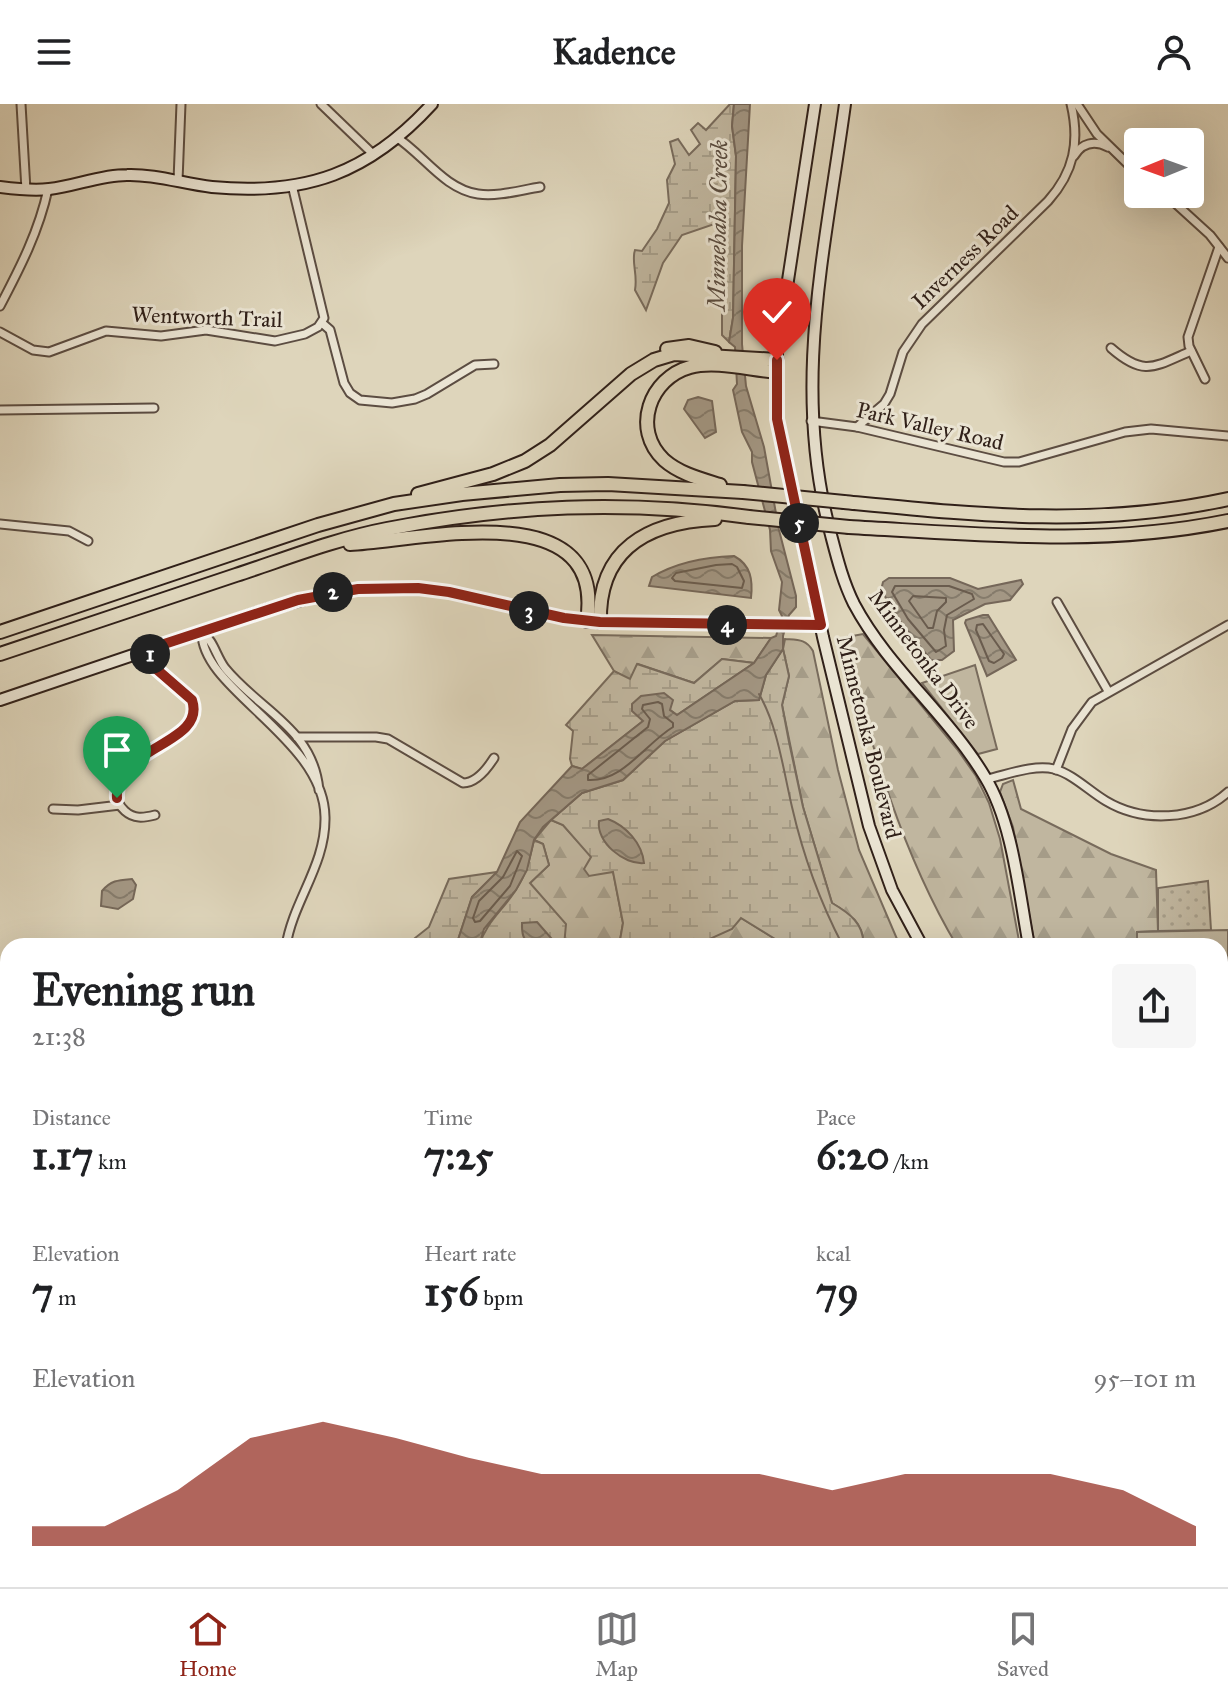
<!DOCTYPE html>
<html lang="en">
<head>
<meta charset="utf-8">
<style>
  :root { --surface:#fff; --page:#f6f6f6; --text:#202124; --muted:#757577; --line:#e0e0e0; --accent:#8f2418 }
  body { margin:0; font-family:"IM FELL Great Primer",serif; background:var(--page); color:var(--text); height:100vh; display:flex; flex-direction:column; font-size:30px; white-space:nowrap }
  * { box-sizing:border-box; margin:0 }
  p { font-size:26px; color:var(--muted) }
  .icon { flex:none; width:44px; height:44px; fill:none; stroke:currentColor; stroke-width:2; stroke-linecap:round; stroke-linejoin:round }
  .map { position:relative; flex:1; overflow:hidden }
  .side { position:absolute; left:0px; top:834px; width:1228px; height:650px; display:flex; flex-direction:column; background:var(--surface); border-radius:24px 24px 0 0; box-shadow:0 8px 32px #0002 }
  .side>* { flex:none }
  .needle { width:52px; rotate:269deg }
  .tools { position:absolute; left:1124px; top:24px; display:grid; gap:16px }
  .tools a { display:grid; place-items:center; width:80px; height:80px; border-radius:8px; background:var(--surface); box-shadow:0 8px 32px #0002; font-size:40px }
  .pin { position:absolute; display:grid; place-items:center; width:68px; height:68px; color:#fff; margin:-82px -34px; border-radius:50% 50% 50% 0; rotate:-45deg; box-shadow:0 0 8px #0007 }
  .pin .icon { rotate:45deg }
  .km { position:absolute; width:40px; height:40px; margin:-20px; border-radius:50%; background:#222; color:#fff; font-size:22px; line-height:40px; text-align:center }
  .round { display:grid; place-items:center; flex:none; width:84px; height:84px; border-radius:8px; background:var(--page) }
  .overview { display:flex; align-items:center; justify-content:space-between; height:136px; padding:0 32px }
  h1 { font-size:44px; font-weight:700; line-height:60px }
  .stats { display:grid; grid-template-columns:repeat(3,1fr); gap:12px; height:136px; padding:8px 32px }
  .stats div { display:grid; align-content:center }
  .stats b { font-size:40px; font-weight:700 }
  .stats small { font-size:22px; font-weight:400 }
  .stats p { font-size:22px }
  .chart { height:224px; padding:16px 32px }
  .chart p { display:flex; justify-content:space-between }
  .chart svg { width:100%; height:144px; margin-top:8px; fill:var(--accent); opacity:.7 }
  header { display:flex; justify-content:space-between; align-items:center; height:104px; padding:0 32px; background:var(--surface); font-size:36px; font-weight:700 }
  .tab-bar { display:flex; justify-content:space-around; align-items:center; height:112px; border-top:2px solid var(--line); background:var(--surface); font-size:22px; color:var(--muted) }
  .tab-bar a { display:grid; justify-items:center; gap:4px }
  .tab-bar .active { color:var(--accent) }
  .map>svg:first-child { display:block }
</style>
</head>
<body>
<header><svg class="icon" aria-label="menu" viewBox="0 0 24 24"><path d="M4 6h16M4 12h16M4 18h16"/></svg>Kadence<svg class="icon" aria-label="person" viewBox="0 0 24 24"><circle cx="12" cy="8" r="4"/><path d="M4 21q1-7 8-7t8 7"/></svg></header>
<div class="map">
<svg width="1228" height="1483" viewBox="0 0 1228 1483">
  <defs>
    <pattern id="grass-dots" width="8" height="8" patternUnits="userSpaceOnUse" patternTransform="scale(2)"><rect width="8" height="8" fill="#c0b69f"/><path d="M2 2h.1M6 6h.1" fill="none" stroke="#a59c88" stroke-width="1.8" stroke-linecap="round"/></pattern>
    <pattern id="forest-firs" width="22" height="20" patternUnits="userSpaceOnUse" patternTransform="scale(2)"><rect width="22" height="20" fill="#c0b69f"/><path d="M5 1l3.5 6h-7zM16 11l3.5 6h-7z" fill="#a59c88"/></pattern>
    <pattern id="wetland-marsh" width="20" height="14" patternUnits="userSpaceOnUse" patternTransform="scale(2)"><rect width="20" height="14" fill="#c0b69f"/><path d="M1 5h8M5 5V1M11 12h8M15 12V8" fill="none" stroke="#a59c88"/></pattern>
    <pattern id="water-waves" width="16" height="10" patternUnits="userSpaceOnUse" patternTransform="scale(2)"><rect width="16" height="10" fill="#a39784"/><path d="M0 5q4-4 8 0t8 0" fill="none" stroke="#857b6b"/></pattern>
  </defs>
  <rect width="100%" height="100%" fill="#ded5bb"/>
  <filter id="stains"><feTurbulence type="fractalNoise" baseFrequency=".0025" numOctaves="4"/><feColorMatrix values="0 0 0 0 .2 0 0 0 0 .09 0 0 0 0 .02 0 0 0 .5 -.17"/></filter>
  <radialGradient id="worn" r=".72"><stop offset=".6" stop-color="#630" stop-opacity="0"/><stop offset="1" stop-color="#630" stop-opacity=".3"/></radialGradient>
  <path fill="url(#grass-dots)" stroke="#786b5c" stroke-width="2" d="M 1208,777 L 1211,826 L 1158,827 L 1158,784 Z"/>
  <g fill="url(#forest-firs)" stroke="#786b5c" stroke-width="2">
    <path d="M 863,530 L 957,645 L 976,672 L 989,699 L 1000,735 L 1020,842 L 957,842 C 901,748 872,643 844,538 L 847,533 Z"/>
    <path d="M 592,531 L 771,534 L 754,559 L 722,555 L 694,579 L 638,560 L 630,576 L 614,567 Z"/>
    <path d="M 785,535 C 798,536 806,535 813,547 L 838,666 L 859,746 L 900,842 L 863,842 C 865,820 849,809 832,799 L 803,703 L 782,601 L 789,572 L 783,545 Z"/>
    <path d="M 1013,676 L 1021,705 L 1111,750 L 1156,766 L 1158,827 L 1137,828 L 1137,842 L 1035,842 L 1013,723 L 1000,688 L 1003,680 Z"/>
    <path d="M 551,716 L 563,721 L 592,753 L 613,767 L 623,819 L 619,842 L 564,842 L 530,779 L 549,761 L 543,740 L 534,736 Z"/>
    <path d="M 741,814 L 780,838 L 799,839 L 799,842 L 684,842 Z"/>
  </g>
  <g fill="url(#wetland-marsh)" stroke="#786b5c" stroke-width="2">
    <path d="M 730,0 L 734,0 L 732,22 L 736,52 L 733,214 L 729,238 L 722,231 L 722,185 L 712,171 L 723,117 L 682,131 L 663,159 L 646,206 L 635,186 C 638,170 631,158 635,146 L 642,147 L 657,125 L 669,99 L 667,76 L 675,60 L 670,38 L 678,35 L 689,51 L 700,40 L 691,26 L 698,19 L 706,26 Z"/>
    <path d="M 783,545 L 789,572 L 782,601 L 789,638 L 803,703 L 832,799 C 849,809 865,820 863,842 L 799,842 L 798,839 L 780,838 L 741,814 L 732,825 L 701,839 L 694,835 L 684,842 L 619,842 L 623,819 L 613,768 L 589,772 L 584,765 L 591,753 L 563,721 L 551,716 L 582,689 L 623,676 L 665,637 L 735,597 L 759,596 L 766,571 Z"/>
    <path d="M 722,555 L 754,559 L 677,611 L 670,606 L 643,617 L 582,665 L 572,662 L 570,655 L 573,627 L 566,621 L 614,567 L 630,575 L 637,560 L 694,579 Z"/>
    <path d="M 534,736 L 543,740 L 549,761 L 530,779 L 566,820 L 564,842 L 479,842 C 487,816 504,806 517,784 C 527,769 530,753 534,736 Z"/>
    <path d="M 497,768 L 472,793 L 456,842 L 405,842 L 429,823 L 449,775 Z"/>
    <path d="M 8,1310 L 8,1476 L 344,1476 L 370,1483 L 0,1483 L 0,1314 Z"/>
    <path d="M 951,1476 L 1041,1476 L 1047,1483 L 947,1483 Z"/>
  </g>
  <g fill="#c0b69f" stroke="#786b5c" stroke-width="2">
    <path d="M 975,561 L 997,645 L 978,650 L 922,579 Z"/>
    <path d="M 1228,826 L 1228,1016 L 1220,1015 L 1220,842 L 1137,842 L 1137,828 Z"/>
  </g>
  <g fill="url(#water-waves)" stroke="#756759" stroke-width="2">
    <path d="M 734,0 L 750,0 L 742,142 L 742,240 L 746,282 L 764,343 L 779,426 L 796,492 L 796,503 L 789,511 L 783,532 L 783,545 L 766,571 L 759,596 L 735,597 L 665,637 L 623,676 L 582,689 L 543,723 L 534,736 L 527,766 L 516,786 L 484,825 L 479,842 L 456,842 L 472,793 L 497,768 L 520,718 L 572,662 L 582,665 L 643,617 L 632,607 L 632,600 L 641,592 L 664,589 L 673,596 L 670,606 L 677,611 L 754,559 L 771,534 L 776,532 L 782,512 L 779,506 L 782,478 L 771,447 L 770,426 L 752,358 L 752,348 L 742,328 L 733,286 L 737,280 L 735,243 L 729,238 L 733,214 L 736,52 L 732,22 Z"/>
    <path d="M 698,293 L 712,297 L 716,328 L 705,334 L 684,305 L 688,296 Z"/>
    <path d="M 734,452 C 751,461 753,476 751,494 L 649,482 L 652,473 C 677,458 704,453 734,452 Z"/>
    <path d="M 889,474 L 950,474 L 978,485 L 1021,476 L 1023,480 L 1010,496 L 985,500 L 953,516 L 954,547 L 942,556 L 931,556 L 902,520 L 881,486 L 883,478 Z"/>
    <path d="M 983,511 L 988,511 L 1016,556 L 987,572 L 965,519 L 966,516 Z"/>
    <path d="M 608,715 C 626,722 642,739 644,759 C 624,761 596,738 599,717 Z"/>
    <path d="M 132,775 L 136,781 L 133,795 L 118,805 L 101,802 L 102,787 C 111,776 119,776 132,775 Z"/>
    <path d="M 537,818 L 552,835 L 551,842 C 532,842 521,843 522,819 Z"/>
    <path d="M 1220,1042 L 1228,1043 L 1228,1129 L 1220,1131 Z"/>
  </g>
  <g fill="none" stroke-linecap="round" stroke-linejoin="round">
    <g stroke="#6a5c4e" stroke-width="2">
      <path d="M 732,460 L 737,463 L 744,477 L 742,484 L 675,477 L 672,474 L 676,469 L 716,461 Z"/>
      <path d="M 895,482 L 949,482 L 972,490 L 974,495 L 947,511 L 944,526 L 946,542 L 936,548 L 908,515 L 892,488 Z"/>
      <path d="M 913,492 L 946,494 L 946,498 L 937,507 L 933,524 L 928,524 L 909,497 Z"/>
      <path d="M 983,520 L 1004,550 L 1002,554 L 994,559 L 989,557 L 976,526 L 977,521 Z"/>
      <path d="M 658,598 L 662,600 L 664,612 L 673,619 L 673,623 C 645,640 623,678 588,676 L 588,671 L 648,623 L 650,615 L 642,605 L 643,601 Z"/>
      <path d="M 517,747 L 522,752 L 510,782 L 480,817 L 475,818 L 473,814 L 479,797 L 503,773 Z"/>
    </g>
    <path stroke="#756759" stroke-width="2" d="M 759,590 C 778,623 783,665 792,703 C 803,751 820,798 843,842"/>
    <g stroke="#5c4d42" stroke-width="11">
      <g id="street">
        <path d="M 21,0 L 26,86"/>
        <path d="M 321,0 L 374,51"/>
        <path d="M 1077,0 L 1097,30 L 1138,70"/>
        <path d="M 396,33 C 423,50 444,85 478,90 C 497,93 521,86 540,83"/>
        <path d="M 1074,52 C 1082,39 1094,36 1108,43"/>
        <path d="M 178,77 L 181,0"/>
        <path d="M 1165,90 L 1210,131 L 1228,154"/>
        <path d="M 0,202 C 20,164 39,127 48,85"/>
        <path d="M 322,219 L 330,226 L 344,279 L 350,289 L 360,296 L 392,299 L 415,295 L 427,290 L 475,261 L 494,260"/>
        <path d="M 0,228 L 33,246 L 49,248 L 106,227 L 161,232 L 206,226 L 275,237 L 305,230 L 318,223 L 324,214 L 292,81"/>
        <path d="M 1111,244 C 1144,273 1154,263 1191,247"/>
        <path d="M 1205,275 L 1189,242 L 1188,233 L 1219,143"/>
        <path d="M 0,306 L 154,304"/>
        <path d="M 811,317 L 857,323 L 1004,358 L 1019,358 L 1125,328 L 1151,325 L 1228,332"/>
        <path d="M 857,323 L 884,300 L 890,290 L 903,248 L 922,220 L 1048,97 C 1074,68 1080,38 1071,0"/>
        <path d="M 0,420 L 69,427 L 88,437"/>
        <path d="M 1057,498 L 1108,587"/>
        <path d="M 149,545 L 154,563 L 186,589 L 194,604 C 192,616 187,623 178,630 C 160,644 89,674 125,707 C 134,715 143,714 155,711"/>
        <path d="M 297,633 L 376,633 L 388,635 L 463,679 C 476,679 487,665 494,654"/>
        <path d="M 1056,666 L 1072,625 L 1092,598 L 1228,521"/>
        <path d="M 987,675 C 1006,671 1034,660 1054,665 C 1073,670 1089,687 1106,697 C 1143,719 1196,717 1228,688"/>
        <path d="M 53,705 L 78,706 L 120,701"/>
        <path d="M 286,842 C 293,797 326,761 325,713 C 324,634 200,585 202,528 C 214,537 216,552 225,564 C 260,607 313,624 319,686"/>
        <path d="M 0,996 L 8,1001"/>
        <path d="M 1220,1022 L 1228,1022"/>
        <path d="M 0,1071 L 8,1055"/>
      </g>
    </g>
    <g stroke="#302019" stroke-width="14">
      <g id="secondary">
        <path d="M 815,0 L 777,248 L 777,315 L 823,533 L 869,722 L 892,786 L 922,842"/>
        <path d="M 845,0 C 825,147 791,284 831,431 C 837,454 843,478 854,500 C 888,564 948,611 985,673 C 1013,719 1019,789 1029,842"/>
        <path d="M 0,83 C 16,85 33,87 49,85 C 76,82 100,71 127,71 C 156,70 184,80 212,83 C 306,92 369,69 432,0"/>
        <path d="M 0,596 L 269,505 L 327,489 L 358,485 L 418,484 L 449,488 L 564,514 L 600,518 L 821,521"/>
        <path d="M 1220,1219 L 1228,1219"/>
        <path d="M 1178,1476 L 1179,1483"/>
      </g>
    </g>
    <g stroke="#302019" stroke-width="16">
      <g id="highway">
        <path d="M 667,245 L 689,242 L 715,248"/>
        <path d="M 720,381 C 701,375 680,370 664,356 C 631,325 650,274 690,263 C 716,256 750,266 777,268"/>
        <path d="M 418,390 L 493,370 L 525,357 L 550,341 L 631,270 L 654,256 L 674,250 L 777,256"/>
        <path d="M 844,398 C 977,411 1095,424 1228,395"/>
        <path d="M 849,423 C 977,430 1101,443 1228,417"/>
        <path d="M 350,440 C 419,437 607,388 587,517"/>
        <path d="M 600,518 C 598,445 648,418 715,415"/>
        <path d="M 0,528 L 318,421 L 394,400 L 462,390 L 560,381 L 608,380 L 743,388"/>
        <path d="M 0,550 C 79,524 157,497 236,471 C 285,455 335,435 387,425 C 509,401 625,396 749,413"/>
      </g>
    </g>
    <use href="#street" stroke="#eae4d3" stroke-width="7"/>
    <use href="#secondary" stroke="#eae4d3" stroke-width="10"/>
    <use href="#highway" stroke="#ded5bb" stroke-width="12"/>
    <g stroke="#302019" stroke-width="16" stroke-linecap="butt">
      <g id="highway-bridge">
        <path d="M 743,388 L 844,398"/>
        <path d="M 749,413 L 849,423"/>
      </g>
    </g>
    <use href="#highway-bridge" stroke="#ded5bb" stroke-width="12"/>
  </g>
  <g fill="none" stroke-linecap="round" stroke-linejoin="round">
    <g stroke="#fff" stroke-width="16">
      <path id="route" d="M 117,694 C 113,642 207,641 192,596 L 154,563 L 149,545 L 298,496 L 358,485 L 418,484 L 449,488 L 564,514 L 600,518 L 821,521 L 777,315 L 777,256"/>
    </g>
    <use href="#route" stroke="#8f2418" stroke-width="10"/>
  </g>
  <g text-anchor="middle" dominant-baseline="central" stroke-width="6" stroke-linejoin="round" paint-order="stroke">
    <g font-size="22" fill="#302019" stroke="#eae4d3">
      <text transform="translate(965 153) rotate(-44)">Inverness Road</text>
      <text transform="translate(207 213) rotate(2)">Wentworth Trail</text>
      <text transform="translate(930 322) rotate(13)">Park Valley Road</text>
      <text transform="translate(924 555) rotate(53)">Minnetonka Drive</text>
      <text transform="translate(869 633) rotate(76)">Minnetonka Boulevard</text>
    </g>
    <g font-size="24" font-style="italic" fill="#584a3e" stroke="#eae4d3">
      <text transform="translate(718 121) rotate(-89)">Minnehaha Creek</text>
    </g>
  </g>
  <rect width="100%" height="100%" filter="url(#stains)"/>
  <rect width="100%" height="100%" fill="url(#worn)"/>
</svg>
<div class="tools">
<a><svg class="needle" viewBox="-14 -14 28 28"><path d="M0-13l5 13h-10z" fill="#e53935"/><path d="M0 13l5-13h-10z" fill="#757577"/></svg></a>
</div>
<div class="pin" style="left:117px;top:694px;background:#1e9e55"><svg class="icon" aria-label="arrive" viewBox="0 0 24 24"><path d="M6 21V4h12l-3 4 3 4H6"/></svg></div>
<div class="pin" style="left:777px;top:256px;background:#d93025"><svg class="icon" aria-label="check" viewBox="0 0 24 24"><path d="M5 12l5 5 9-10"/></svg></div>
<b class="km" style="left:150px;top:550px">1</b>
<b class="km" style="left:333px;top:488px">2</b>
<b class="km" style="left:529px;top:507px">3</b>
<b class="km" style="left:727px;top:521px">4</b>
<b class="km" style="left:799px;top:419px">5</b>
<section class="side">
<div class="overview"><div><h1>Evening run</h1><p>21:38</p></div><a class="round"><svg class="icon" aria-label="share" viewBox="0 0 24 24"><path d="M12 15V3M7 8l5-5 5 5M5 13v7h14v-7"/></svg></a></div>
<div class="stats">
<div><p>Distance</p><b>1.17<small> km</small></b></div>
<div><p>Time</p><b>7:25</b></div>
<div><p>Pace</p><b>6:20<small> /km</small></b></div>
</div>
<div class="stats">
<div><p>Elevation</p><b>7<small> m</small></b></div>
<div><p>Heart rate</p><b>156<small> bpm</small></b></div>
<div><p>kcal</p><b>79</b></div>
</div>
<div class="chart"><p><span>Elevation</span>95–101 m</p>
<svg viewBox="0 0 160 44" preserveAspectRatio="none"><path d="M0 44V38L10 38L20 27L30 11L40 6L50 11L60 17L70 22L80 22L90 22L100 22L110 27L120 22L130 22L140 22L150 27L160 38V44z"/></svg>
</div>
</section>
</div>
<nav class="tab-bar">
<a class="active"><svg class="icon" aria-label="home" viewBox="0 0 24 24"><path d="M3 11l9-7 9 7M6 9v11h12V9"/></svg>Home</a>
<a><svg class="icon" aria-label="map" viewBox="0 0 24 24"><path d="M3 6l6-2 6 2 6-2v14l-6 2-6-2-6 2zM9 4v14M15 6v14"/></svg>Map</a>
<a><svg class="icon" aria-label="saved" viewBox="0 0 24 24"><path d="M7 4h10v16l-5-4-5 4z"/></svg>Saved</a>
</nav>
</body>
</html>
